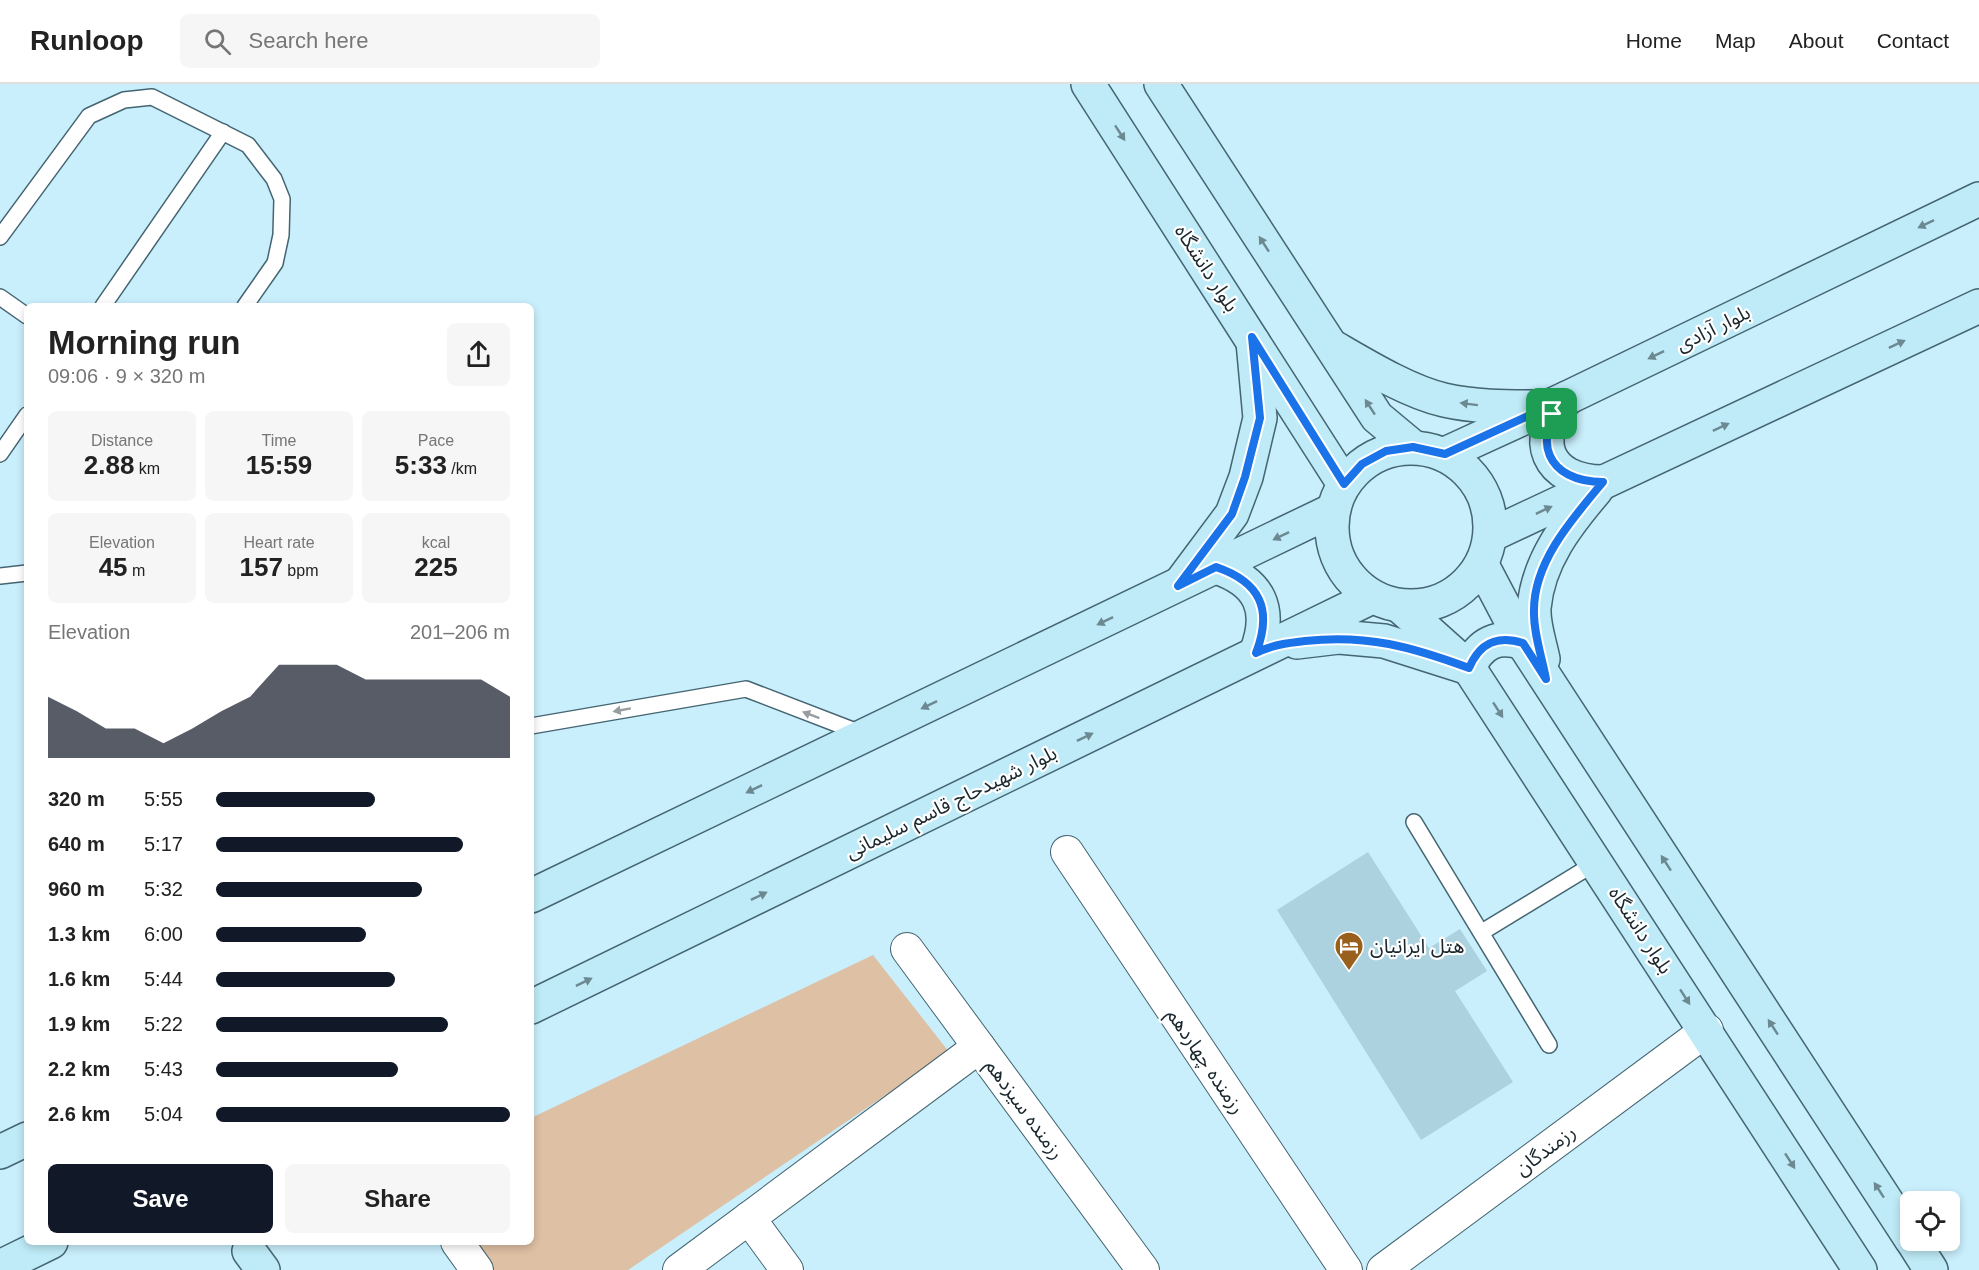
<!DOCTYPE html>
<html lang="en">
<head>
<meta charset="utf-8">
<style>
  :root { --surface:#fff; --page:#f6f6f6; --text:#222; --muted:#767676; --line:#e0e0e0; --accent:#111827 }
  body { margin:0; font-family:Helvetica,"Noto Sans Arabic",sans-serif; background:var(--page); color:var(--text); height:100vh; display:flex; flex-direction:column; font-size:22px; white-space:nowrap }
  * { box-sizing:border-box; margin:0 }
  p { font-size:20px; color:var(--muted) }
  .icon { flex:none; width:33px; height:33px; fill:none; stroke:currentColor; stroke-width:2; stroke-linecap:round; stroke-linejoin:round }
  .map { position:relative; flex:1; overflow:hidden }
  .sheet { position:absolute; left:24px; top:219px; width:510px; height:942px; display:flex; flex-direction:column; background:var(--surface); border-radius:9px; box-shadow:0 3px 9px #0003 }
  .sheet>* { flex:none }
  .controls { position:absolute; left:1900px; top:1107px; display:grid; gap:12px }
  .controls a { display:grid; place-items:center; width:60px; height:60px; border-radius:9px; background:var(--surface); box-shadow:0 3px 9px #0003; font-size:30px }
  .pin { position:absolute; display:grid; place-items:center; width:51px; height:51px; color:#fff; margin:-26px; border-radius:12px; box-shadow:0 3px 9px #0006 }
  .round { display:grid; place-items:center; flex:none; width:63px; height:63px; border-radius:9px; background:var(--page) }
  .summary { display:flex; align-items:center; justify-content:space-between; height:102px; padding:0 24px }
  h1 { font-size:33px; font-weight:600; line-height:45px }
  .stats { display:grid; grid-template-columns:repeat(3,1fr); gap:9px; height:102px; padding:6px 24px }
  .stats div { display:grid; align-content:center; border-radius:9px; background:var(--page); text-align:center }
  .stats b { font-size:26px; font-weight:600 }
  .stats small { font-size:16px; font-weight:400 }
  .stats p { font-size:16px }
  .chart { height:168px; padding:12px 24px }
  .chart p { display:flex; justify-content:space-between }
  .chart svg { width:100%; height:108px; margin-top:6px; fill:var(--accent); opacity:.7 }
  .button { display:flex; gap:12px; margin-top:auto; padding:12px 24px }
  .button a { flex:1; height:69px; border-radius:9px; background:var(--accent); color:#fff; font-size:24px; font-weight:600; line-height:69px; text-align:center }
  .button a+a { background:var(--page); color:var(--text) }
  ul { padding:0 24px; list-style:none; font-size:20px }
  li { display:grid; grid-template-columns:96px 72px 1fr; align-items:center; height:45px }
  li i { height:15px; border-radius:8px; background:var(--accent) }
  header { display:flex; align-items:center; gap:36px; box-sizing:border-box; height:84px; padding:0 30px; background:var(--surface); border-bottom:2px solid var(--line) }
  header strong { font-size:28px }
  nav { display:flex; gap:33px; margin-inline-start:auto; font-size:21px }
  .search { width:420px; height:54px; background:var(--page); display:flex; align-items:center; gap:15px; box-sizing:border-box; padding:0 21px; border-radius:9px; color:var(--muted); font-size:22px }
  .map>svg:first-child { display:block }
</style>
</head>
<body>
<header>
<strong>Runloop</strong>
<div class="search"><svg class="icon" aria-label="search" viewBox="0 0 24 24"><circle cx="10" cy="10" r="6"/><path d="M15 15l6 6"/></svg>Search here</div>
<nav><a>Home</a><a>Map</a><a>About</a><a>Contact</a></nav>
</header>
<div class="map">
<svg width="1979" height="1186" viewBox="0 0 1979 1186">
  <rect width="100%" height="100%" fill="#c9eefc"/>
  <path fill="#dec0a4" d="M 873,871 L 949,968 L 628,1186 L 490,1186 L 469,1158 L 531,1158 L 531,1034 Z"/>
  <path fill="#acd1df" d="M 1368,768 L 1429,864 L 1460,845 L 1487,887 L 1455,907 L 1513,998 L 1421,1056 L 1277,826 Z"/>
  <g fill="none" stroke-linecap="round" stroke-linejoin="round">
    <g stroke="#446571" stroke-width="18">
      <g id="lane">
        <path d="M 0,153 L 89,32 L 124,16 L 152,13 L 248,61 L 274,95 L 282,115 L 281,151 L 275,179 L 245,222"/>
        <path d="M 0,213 L 27,232"/>
        <path d="M 103,222 L 223,48"/>
        <path d="M 0,370 L 27,331"/>
        <path d="M 0,492 L 27,489"/>
        <path d="M 531,642 L 746,605 L 863,650"/>
        <path d="M 1414,738 L 1549,961"/>
        <path d="M 1482,848 L 1597,778"/>
      </g>
    </g>
    <g stroke="#446571" stroke-width="34">
      <g id="street">
        <path d="M 1067,768 L 1346,1186"/>
        <path d="M 907,865 L 1143,1186"/>
        <path d="M 749,1134 L 787,1186"/>
        <path d="M 457,1158 L 477,1186"/>
        <path d="M 679,1186 L 979,963"/>
        <path d="M 1383,1186 L 1707,946"/>
      </g>
    </g>
    <g stroke="#446571" stroke-width="36">
      <g id="secondary">
        <path d="M 1088,0 L 1344,400"/>
        <path d="M 1161,0 L 1377,333 L 1413,363"/>
        <path d="M 1335,264 C 1366,282 1409,308 1444,316 C 1474,323 1507,323 1537,323"/>
        <path d="M 1567,314 C 1529,355 1547,398 1603,398"/>
        <circle cx="1411" cy="443" r="79"/>
        <path d="M 1445,370 L 1567,314 L 1979,115"/>
        <path d="M 1491,451 L 1979,222"/>
        <path d="M 1482,481 L 1523,559 L 1911,1155"/>
        <path d="M 1216,483 C 1260,498 1273,525 1256,569"/>
        <path d="M 1182,497 L 1232,430 L 1246,393 L 1260,334 L 1253,258"/>
        <path d="M 1401,523 L 1469,584 L 1860,1186"/>
        <path d="M 1297,558 L 1339,553 L 1384,557 L 1469,584 C 1480,558 1498,551 1523,559"/>
        <path d="M 1543,575 C 1540,560 1533,540 1534,524 C 1538,477 1567,440 1596,406"/>
        <path d="M 531,812 L 1333,426"/>
        <path d="M 531,923 L 1372,513"/>
        <path d="M 0,1068 L 27,1055"/>
        <path d="M 1912,1156 L 1931,1186"/>
        <path d="M 249,1167 L 263,1186"/>
        <path d="M 0,1183 L 51,1158"/>
      </g>
    </g>
    <use href="#lane" stroke="#fff" stroke-width="15"/>
    <use href="#street" stroke="#fff" stroke-width="32"/>
    <use href="#secondary" stroke="#beebf7" stroke-width="33"/>
  </g>
  <defs><path id="oneway-solid" d="M-6-.8H1V-3.2L6.5 0L1 3.2V.8H-6Z" transform="scale(1.5)"/></defs>
  <g fill="#6c8992">
    <use href="#oneway-solid" transform="translate(1120 49) rotate(57)"/>
    <use href="#oneway-solid" transform="translate(1926 140) rotate(154)"/>
    <use href="#oneway-solid" transform="translate(1264 160) rotate(-123)"/>
    <use href="#oneway-solid" transform="translate(1897 260) rotate(-25)"/>
    <use href="#oneway-solid" transform="translate(1656 271) rotate(154)"/>
    <use href="#oneway-solid" transform="translate(1469 320) rotate(-173)"/>
    <use href="#oneway-solid" transform="translate(1370 323) rotate(-123)"/>
    <use href="#oneway-solid" transform="translate(1721 343) rotate(-25)"/>
    <use href="#oneway-solid" transform="translate(1544 426) rotate(-25)"/>
    <use href="#oneway-solid" transform="translate(1281 452) rotate(154)"/>
    <use href="#oneway-solid" transform="translate(1105 537) rotate(154)"/>
    <use href="#oneway-solid" transform="translate(929 621) rotate(154)"/>
    <use href="#oneway-solid" transform="translate(1498 626) rotate(57)"/>
    <use href="#oneway-solid" transform="translate(1085 653) rotate(-26)"/>
    <use href="#oneway-solid" transform="translate(754 705) rotate(154)"/>
    <use href="#oneway-solid" transform="translate(1666 779) rotate(-123)"/>
    <use href="#oneway-solid" transform="translate(759 812) rotate(-26)"/>
    <use href="#oneway-solid" transform="translate(584 898) rotate(-26)"/>
    <use href="#oneway-solid" transform="translate(1685 913) rotate(57)"/>
    <use href="#oneway-solid" transform="translate(1773 943) rotate(-123)"/>
    <use href="#oneway-solid" transform="translate(1790 1077) rotate(57)"/>
    <use href="#oneway-solid" transform="translate(1879 1106) rotate(-123)"/>
  </g>
  <g fill="#989ea0">
    <use href="#oneway-solid" transform="translate(622 626) rotate(170)"/>
    <use href="#oneway-solid" transform="translate(811 631) rotate(-159)"/>
  </g>
  <g fill="none" stroke-linecap="round" stroke-linejoin="round">
    <g stroke="#fff" stroke-width="12">
      <path id="route" d="M 1252,253 L 1344,400 L 1362,380 L 1386,367 L 1413,363 L 1445,370 L 1567,314 C 1529,355 1547,398 1603,398 C 1573,434 1534,477 1534,526 C 1533,548 1542,573 1546,595 L 1523,559 C 1498,551 1480,558 1469,584 C 1412,563 1367,550 1305,557 C 1287,559 1272,561 1256,569 C 1273,525 1260,498 1216,483 L 1178,502 L 1232,430 L 1245,393 L 1260,334 Z"/>
    </g>
    <use href="#route" stroke="#1a73e8" stroke-width="8"/>
  </g>
  <defs>
    <g id="hotel-pin" transform="scale(1.5)"><path d="M0 17L-7.5 6A9.5 9.5 0 1 1 7.5 6Z" fill="#995f1d" stroke="#fff"/><path d="M-6-4.5h1.5V1H6V5H4.5V3h-9V5H-6ZM-4 0a1.8 1.8 0 1 1 3.6 0ZM.5 0V-2.5h3Q6-2.5 6 0Z" fill="#fff"/></g>
  </defs>
  <g fill-rule="evenodd">
    <use href="#hotel-pin" x="1349" y="862"/>
  </g>
  <g text-anchor="middle" dominant-baseline="central" stroke-width="4.5" stroke-linejoin="round" paint-order="stroke">
    <g font-size="20" fill="#19272d" stroke="#fff">
      <text transform="translate(1207 184) rotate(57)">بلوار دانشگاه</text>
      <text transform="translate(1713 244) rotate(-26)">بلوار آزادی</text>
      <text transform="translate(951 718) rotate(-26)">بلوار شهیدحاج قاسم سلیمانی</text>
      <text transform="translate(1641 846) rotate(57)">بلوار دانشگاه</text>
      <text transform="translate(1206 977) rotate(56)">رزمنده چهاردهم</text>
      <text transform="translate(1025 1025) rotate(54)">رزمنده سیزدهم</text>
      <text transform="translate(1545 1066) rotate(-37)">رزمندگان</text>
    </g>
    <g font-size="20" fill="#19272d" stroke="#fff" text-anchor="start">
      <text x="1370" y="862">هتل ایرانیان</text>
    </g>
  </g>
</svg>
<div class="controls">
<a><svg class="icon" aria-label="locate" viewBox="0 0 24 24"><circle cx="12" cy="12" r="6"/><path d="M12 2v4M12 18v4M2 12h4M18 12h4"/></svg></a>
</div>
<div class="pin" style="left:1552px;top:330px;background:#1e9e55"><svg class="icon" aria-label="arrive" viewBox="0 0 24 24"><path d="M6 21V4h12l-3 4 3 4H6"/></svg></div>
<section class="sheet">
<div class="summary"><div><h1>Morning run</h1><p>09:06 · 9 × 320 m</p></div><a class="round"><svg class="icon" aria-label="share" viewBox="0 0 24 24"><path d="M12 15V3M7 8l5-5 5 5M5 13v7h14v-7"/></svg></a></div>
<div class="stats">
<div><p>Distance</p><b>2.88<small> km</small></b></div>
<div><p>Time</p><b>15:59</b></div>
<div><p>Pace</p><b>5:33<small> /km</small></b></div>
</div>
<div class="stats">
<div><p>Elevation</p><b>45<small> m</small></b></div>
<div><p>Heart rate</p><b>157<small> bpm</small></b></div>
<div><p>kcal</p><b>225</b></div>
</div>
<div class="chart"><p><span>Elevation</span>201–206 m</p>
<svg viewBox="0 0 160 44" preserveAspectRatio="none"><path d="M0 44V19L10 25L20 32L30 32L40 38L50 32L60 25L70 19L80 6L90 6L100 6L110 12L120 12L130 12L140 12L150 12L160 19V44z"/></svg>
</div>
<ul>
<li><b>320 m</b>5:55<i style="width:54%"></i></li>
<li><b>640 m</b>5:17<i style="width:84%"></i></li>
<li><b>960 m</b>5:32<i style="width:70%"></i></li>
<li><b>1.3 km</b>6:00<i style="width:51%"></i></li>
<li><b>1.6 km</b>5:44<i style="width:61%"></i></li>
<li><b>1.9 km</b>5:22<i style="width:79%"></i></li>
<li><b>2.2 km</b>5:43<i style="width:62%"></i></li>
<li><b>2.6 km</b>5:04<i style="width:100%"></i></li>
</ul>
<div class="button"><a>Save</a><a>Share</a></div>
</section>
</div>
</body>
</html>
